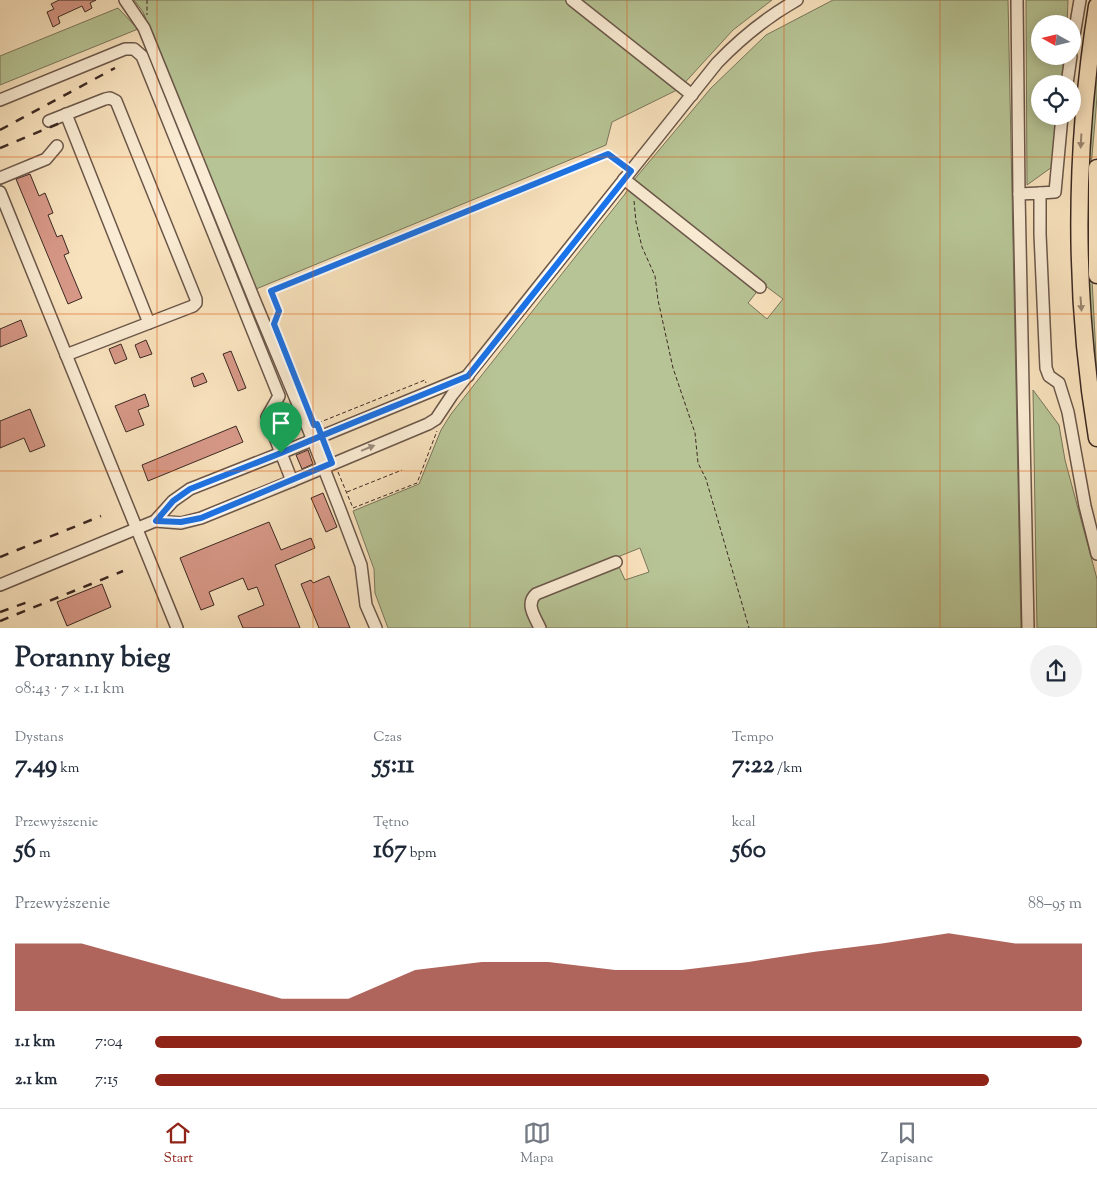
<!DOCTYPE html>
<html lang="pl">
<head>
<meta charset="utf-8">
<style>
  :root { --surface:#fff; --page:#f2f2f3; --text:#1f2937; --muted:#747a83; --line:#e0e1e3; --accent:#8f2418 }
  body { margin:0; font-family:"Sorts Mill Goudy",serif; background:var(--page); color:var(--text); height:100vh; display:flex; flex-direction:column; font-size:19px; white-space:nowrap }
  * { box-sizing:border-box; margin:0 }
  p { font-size:16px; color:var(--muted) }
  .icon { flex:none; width:28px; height:28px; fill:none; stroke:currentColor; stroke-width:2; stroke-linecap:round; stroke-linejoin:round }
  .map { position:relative; height:628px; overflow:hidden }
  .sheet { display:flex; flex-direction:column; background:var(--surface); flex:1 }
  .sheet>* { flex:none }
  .needle { width:32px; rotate:278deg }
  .fabs { position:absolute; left:1031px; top:15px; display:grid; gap:10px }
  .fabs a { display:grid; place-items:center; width:50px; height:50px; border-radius:50%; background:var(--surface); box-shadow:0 2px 12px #0003; font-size:25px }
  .pin { position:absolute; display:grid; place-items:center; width:42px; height:42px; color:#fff; margin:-51px -21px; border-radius:50% 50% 50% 0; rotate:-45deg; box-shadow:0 0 5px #0007 }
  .pin .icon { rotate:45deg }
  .round { display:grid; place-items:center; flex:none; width:52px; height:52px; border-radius:26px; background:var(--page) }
  .summary { display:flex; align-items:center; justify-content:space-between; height:85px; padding:0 15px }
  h1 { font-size:28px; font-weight:700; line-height:38px }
  .stats { display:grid; grid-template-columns:repeat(3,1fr); gap:8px; height:85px; padding:5px 15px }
  .stats div { display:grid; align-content:center }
  .stats b { font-size:25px; font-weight:700 }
  .stats small { font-size:14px; font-weight:400 }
  .stats p { font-size:14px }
  .chart { height:140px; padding:10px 15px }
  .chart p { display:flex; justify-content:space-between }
  .chart svg { width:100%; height:90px; margin-top:5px; fill:var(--accent); opacity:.7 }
  ul { padding:0 15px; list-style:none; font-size:16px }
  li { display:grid; grid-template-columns:80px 60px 1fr; align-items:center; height:38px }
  li i { height:12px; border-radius:6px; background:var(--accent) }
  .menu { display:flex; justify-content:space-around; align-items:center; height:70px; border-top:1px solid var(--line); background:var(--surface); font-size:14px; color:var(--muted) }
  .menu a { display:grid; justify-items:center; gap:2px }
  .menu .current { color:var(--accent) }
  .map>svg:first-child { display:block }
</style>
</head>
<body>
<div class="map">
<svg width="1097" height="628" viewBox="0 0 1097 628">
  <rect width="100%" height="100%" fill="#f8e2bd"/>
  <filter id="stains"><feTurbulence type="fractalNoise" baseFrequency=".004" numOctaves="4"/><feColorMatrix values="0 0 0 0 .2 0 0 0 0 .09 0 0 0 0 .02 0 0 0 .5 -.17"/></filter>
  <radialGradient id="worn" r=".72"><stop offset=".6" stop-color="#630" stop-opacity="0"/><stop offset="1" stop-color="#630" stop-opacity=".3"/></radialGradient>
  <g fill="#b7c495" stroke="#7a765c" fill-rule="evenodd">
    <path d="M 134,0 L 772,0 L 733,30 L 679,89 L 612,122 L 606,145 L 256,289 L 143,12 Z"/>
    <path d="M 833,0 L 1008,0 L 1021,628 L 388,628 L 375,593 L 374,569 L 353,511 L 419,484 L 441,430 L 451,414 L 625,194 L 633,181 L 711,88 L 766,35 ZM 763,284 L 783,299 L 767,319 L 748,303 ZM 640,548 L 649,572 L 625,580 L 615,558 Z"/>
    <path d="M 1026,0 L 1068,0 L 1067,24 L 1040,24 L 1040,56 L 1065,56 L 1062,84 L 1040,84 L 1040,116 L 1058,116 L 1052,167 L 1027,185 Z"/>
    <path d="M 118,8 L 138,29 L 0,85 L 0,56 Z"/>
    <path d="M 1097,50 C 1097,65 1097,80 1097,95 C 1095,130 1090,164 1090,198 C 1089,267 1097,335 1097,403 L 1085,260 L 1087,140 Z"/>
    <path d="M 1033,390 L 1059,425 L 1065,460 L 1097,579 L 1097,628 L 1037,628 Z"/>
  </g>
  <g fill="#d79887" stroke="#3c2923">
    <path d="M 59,0 L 96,0 L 90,3 L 92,8 L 85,12 L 82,6 L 58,17 L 60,23 L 53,27 L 47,12 L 54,9 L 51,4 Z"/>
    <path d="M 30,174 L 39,196 L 45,193 L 53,213 L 48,215 L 57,237 L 62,235 L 69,253 L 64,255 L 82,298 L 68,304 L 16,179 Z"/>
    <path d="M 21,320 L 27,336 L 0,347 L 0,329 Z"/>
    <path d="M 146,340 L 152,354 L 140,358 L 135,345 Z"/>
    <path d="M 121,344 L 127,359 L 115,364 L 109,349 Z"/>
    <path d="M 231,351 L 246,388 L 238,391 L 223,354 Z"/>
    <path d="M 203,373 L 207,382 L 194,387 L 191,378 Z"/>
    <path d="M 145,394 L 149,406 L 138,410 L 144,425 L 126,432 L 115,406 Z"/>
    <path d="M 30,409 L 45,446 L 30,452 L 24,438 L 0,448 L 0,421 Z"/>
    <path d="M 236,426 L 243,442 L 148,481 L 142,465 Z"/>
    <path d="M 308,450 L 313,464 L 302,469 L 296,455 Z"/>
    <path d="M 323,493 L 337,527 L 326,532 L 311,498 Z"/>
    <path d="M 269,522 L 281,550 L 311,538 L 315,548 L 275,565 L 300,628 L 243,628 L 238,616 L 264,605 L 257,587 L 248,590 L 243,578 L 209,592 L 214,605 L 201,610 L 180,558 Z"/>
    <path d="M 329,576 L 350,628 L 319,628 L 301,584 L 311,580 L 313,583 Z"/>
    <path d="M 102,584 L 111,607 L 67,626 L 57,602 Z"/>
  </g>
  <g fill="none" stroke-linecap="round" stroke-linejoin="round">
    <g stroke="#6b574a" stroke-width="14">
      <g id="minor">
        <path d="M 125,0 L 144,28 L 256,304 L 308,428 L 339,507 L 361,565 L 366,605 L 376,628"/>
        <path d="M 572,0 L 692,95"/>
        <path d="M 1017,0 L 1019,194 L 1028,628"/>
        <path d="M 1072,47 L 1080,0"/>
        <path d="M 1067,84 L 1071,56"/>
        <path d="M 0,100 L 125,49 L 134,49 L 142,56 L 279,396 L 267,417 L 281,453 L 468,376"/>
        <path d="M 66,114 L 149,323"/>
        <path d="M 49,121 L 105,99 L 110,98 L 116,101 L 196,299 L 196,303 L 193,306 L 66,355"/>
        <path d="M 0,178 L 46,159 L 57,146"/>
        <path d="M 624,179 L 760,287"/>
        <path d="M 0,192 L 177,628"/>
        <path d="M 1040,193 L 1055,192 L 1062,116"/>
        <path d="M 1019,194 L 1040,193 L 1040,234 L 1046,368 L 1049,376 L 1059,383 L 1068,412 L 1085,506 L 1097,554"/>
        <path d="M 292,481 L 428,424 L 436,419 L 452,395 L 717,63 C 741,38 767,17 797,0"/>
        <path d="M 0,585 L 155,521 L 173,501 L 190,489 L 281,453 L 292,481 L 201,518 L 181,523 L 155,521"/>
        <path d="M 540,628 C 535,617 525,604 536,594 L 616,562"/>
      </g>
    </g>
    <g stroke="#3c2923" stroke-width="19">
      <g id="highway">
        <path d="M 1097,6 C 1074,150 1073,294 1097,438"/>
        <path d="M 1097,168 L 1097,275"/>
      </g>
    </g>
    <g stroke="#3c2923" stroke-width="1" stroke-dasharray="4 2.5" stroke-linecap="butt">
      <path d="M 147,0 L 147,15"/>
      <path d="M 634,201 L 636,222 L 642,247 L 655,276 L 658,300 L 673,368 L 695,433 L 698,463 L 706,479 L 749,628"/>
      <path d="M 274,323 L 279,311 L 271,291 L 609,154 L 623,164"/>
      <path d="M 318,423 L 425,380 L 426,383"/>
      <path d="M 338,472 L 353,508 L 417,483 L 437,431"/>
      <path d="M 347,492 L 402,470"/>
    </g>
    <use href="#minor" stroke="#faecd4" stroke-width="11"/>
    <use href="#highway" stroke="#f8e2bd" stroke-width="16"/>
    <g stroke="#3c2923" stroke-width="2.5" stroke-dasharray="9 9" stroke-linecap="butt">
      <path d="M 0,130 L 115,68"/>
      <path d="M 0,148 L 60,123"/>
      <path d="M 0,557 L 101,516"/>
      <path d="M 0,612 L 28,602"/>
      <path d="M 0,621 L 123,571"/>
    </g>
  </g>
  <defs><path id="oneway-solid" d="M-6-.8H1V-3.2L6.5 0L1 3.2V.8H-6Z" transform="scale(1.25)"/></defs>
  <g fill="#9a8670">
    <use href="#oneway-solid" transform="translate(1081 141) rotate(93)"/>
    <use href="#oneway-solid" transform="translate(1081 304) rotate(86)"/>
  </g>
  <use fill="#9b8a7c" href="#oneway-solid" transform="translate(368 448) rotate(-22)"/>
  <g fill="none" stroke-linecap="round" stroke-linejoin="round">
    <g stroke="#fff" stroke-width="10">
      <path id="route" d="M 281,453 L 190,489 L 173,501 L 156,521 L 181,522 L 201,518 L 332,463 L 317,424 L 314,425 L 274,324 L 279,311 L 271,291 L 608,154 L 631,171 L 468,376 C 406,402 343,426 281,453"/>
    </g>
    <use href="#route" stroke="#1a73e8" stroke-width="6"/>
  </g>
  <path fill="none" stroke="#df570d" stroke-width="1" stroke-opacity="0.55" d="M 157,0 L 157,628M 313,0 L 313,628M 470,0 L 470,628M 627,0 L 627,628M 784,0 L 784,628M 940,0 L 940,628M 0,157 L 1097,157M 0,314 L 1097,314M 0,471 L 1097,471"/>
  <rect width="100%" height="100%" filter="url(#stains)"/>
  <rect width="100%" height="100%" fill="url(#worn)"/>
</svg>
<div class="fabs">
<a><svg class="needle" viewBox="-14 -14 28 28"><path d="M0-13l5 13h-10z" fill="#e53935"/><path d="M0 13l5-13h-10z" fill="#747a83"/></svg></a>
<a><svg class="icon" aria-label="locate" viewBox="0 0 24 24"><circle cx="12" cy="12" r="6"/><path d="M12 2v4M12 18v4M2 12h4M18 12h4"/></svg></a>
</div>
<div class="pin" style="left:281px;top:453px;background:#1e9e55"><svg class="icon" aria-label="arrive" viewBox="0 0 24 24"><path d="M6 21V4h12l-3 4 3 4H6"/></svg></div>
</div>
<section class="sheet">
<div class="summary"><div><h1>Poranny bieg</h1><p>08:43 · 7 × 1.1 km</p></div><a class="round"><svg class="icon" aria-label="share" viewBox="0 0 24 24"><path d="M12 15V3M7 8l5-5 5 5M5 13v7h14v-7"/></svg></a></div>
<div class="stats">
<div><p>Dystans</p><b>7.49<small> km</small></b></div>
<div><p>Czas</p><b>55:11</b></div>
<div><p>Tempo</p><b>7:22<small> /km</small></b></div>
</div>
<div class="stats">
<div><p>Przewyższenie</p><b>56<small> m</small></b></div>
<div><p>Tętno</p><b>167<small> bpm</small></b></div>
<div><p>kcal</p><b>560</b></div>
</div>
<div class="chart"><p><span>Przewyższenie</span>88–95 m</p>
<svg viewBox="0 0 160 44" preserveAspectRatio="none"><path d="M0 44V11L10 11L20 20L30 29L40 38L50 38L60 24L70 20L80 20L90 24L100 24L110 20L120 15L130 11L140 6L150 11L160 11V44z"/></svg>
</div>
<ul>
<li><b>1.1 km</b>7:04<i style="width:100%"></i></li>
<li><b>2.1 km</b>7:15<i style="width:90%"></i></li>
</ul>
</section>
<nav class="menu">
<a class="current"><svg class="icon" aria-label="home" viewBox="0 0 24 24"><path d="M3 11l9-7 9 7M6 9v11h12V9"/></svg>Start</a>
<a><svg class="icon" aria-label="map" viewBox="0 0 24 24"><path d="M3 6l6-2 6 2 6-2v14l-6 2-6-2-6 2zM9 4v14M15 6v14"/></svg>Mapa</a>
<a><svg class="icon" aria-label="saved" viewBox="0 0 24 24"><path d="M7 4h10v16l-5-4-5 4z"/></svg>Zapisane</a>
</nav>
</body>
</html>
